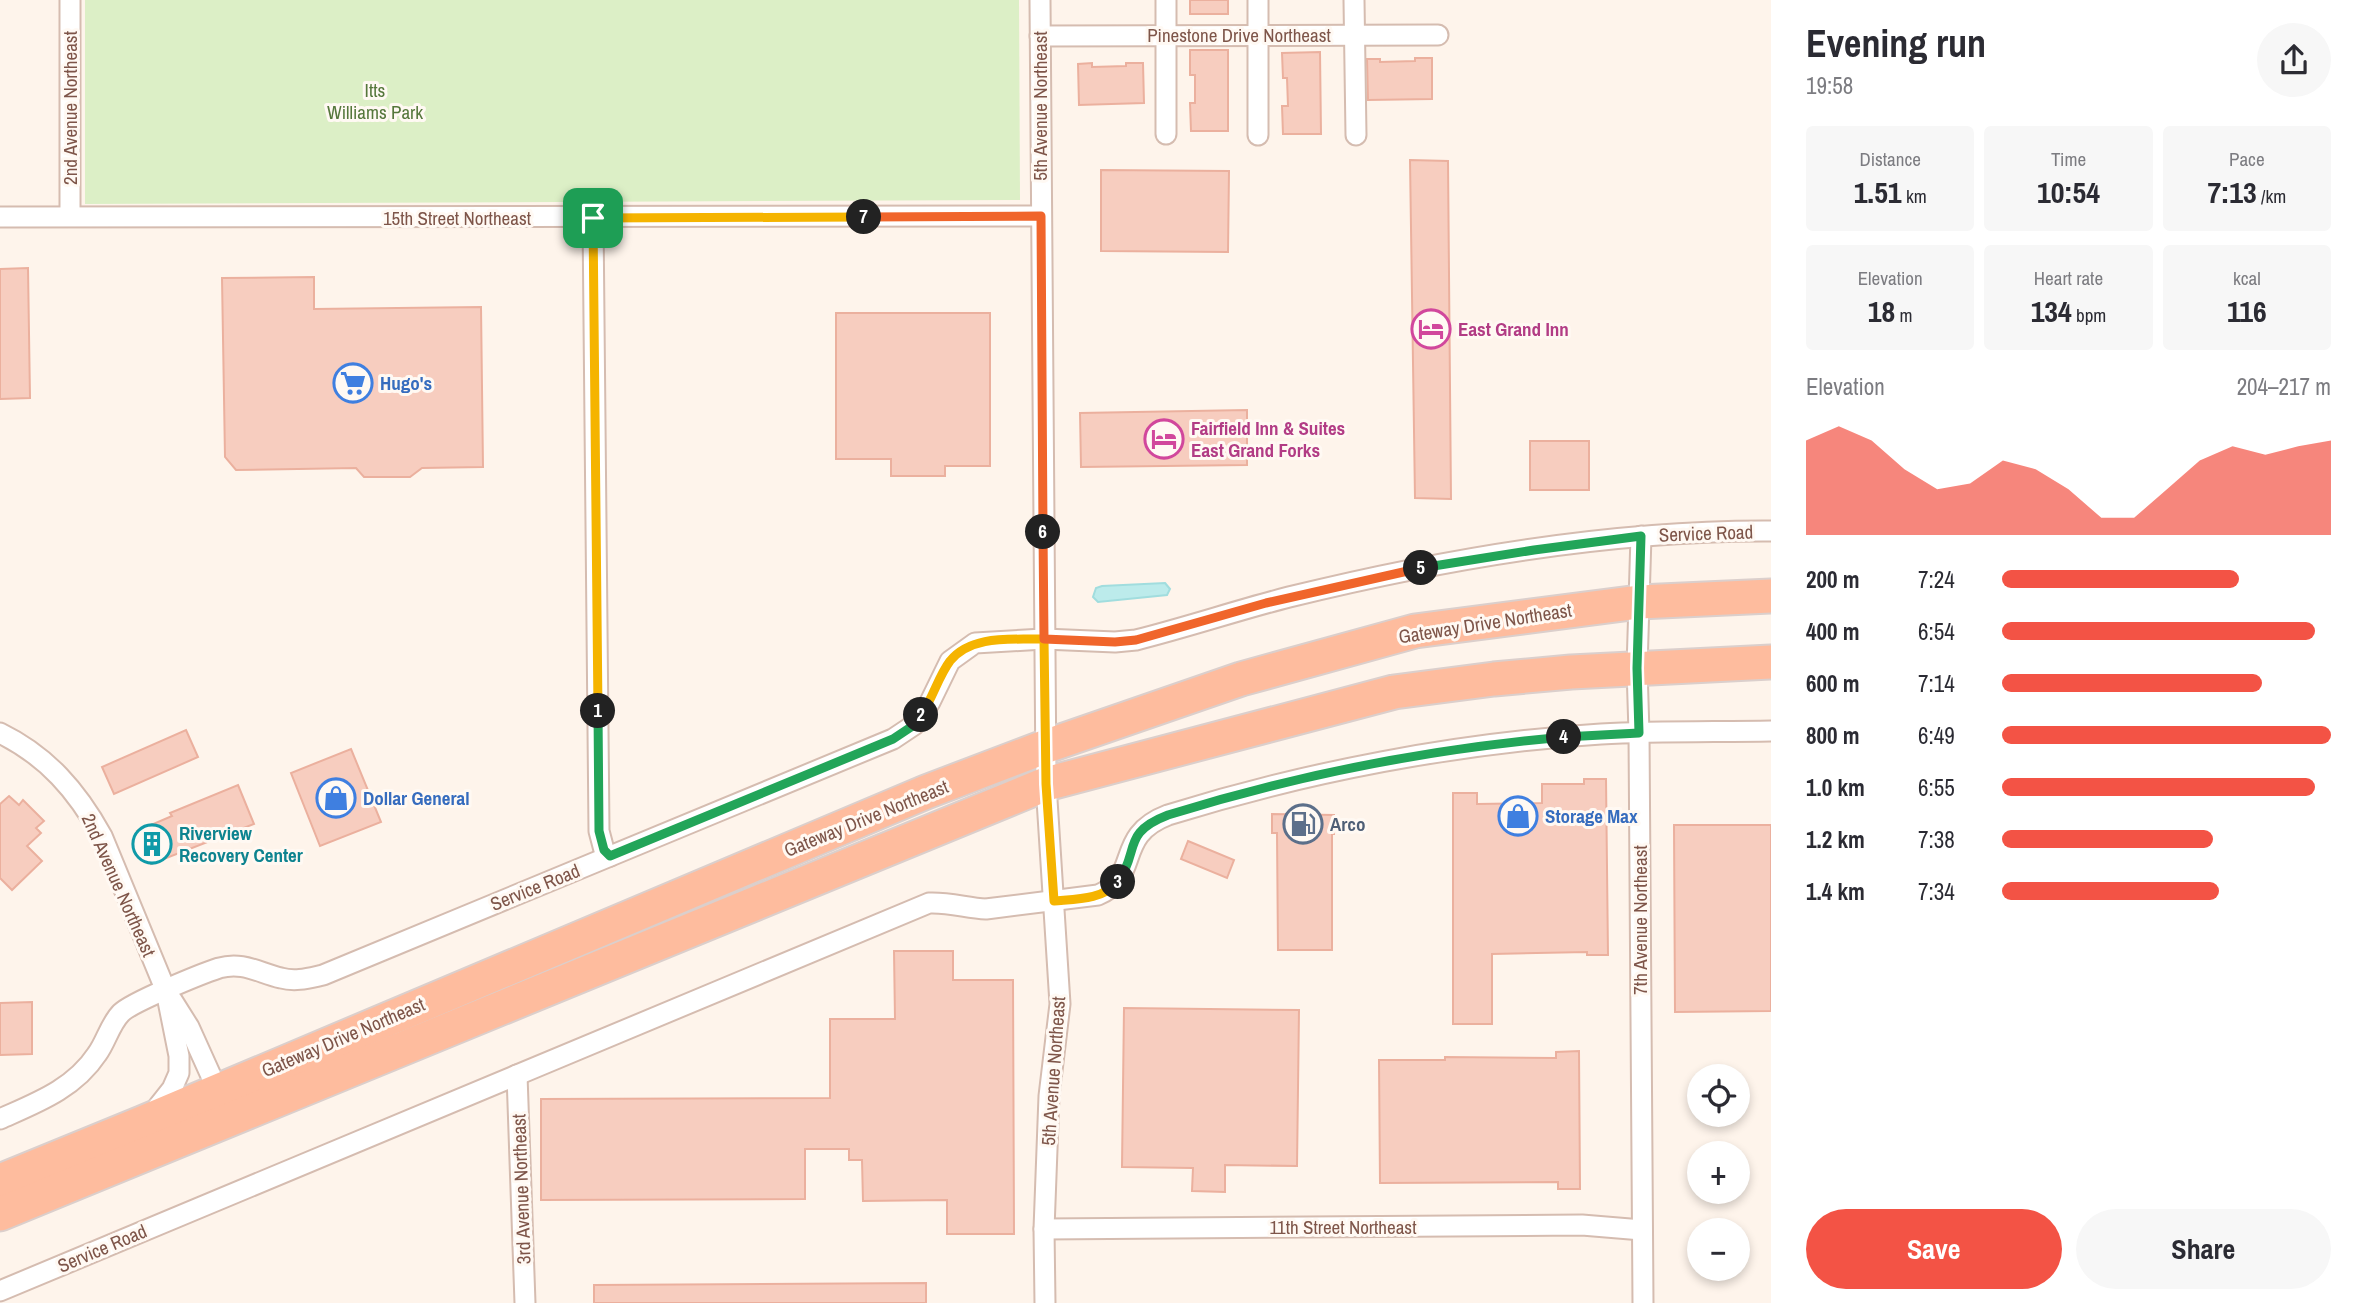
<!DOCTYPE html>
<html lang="en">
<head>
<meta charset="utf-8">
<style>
  :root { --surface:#fff; --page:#f7f7f7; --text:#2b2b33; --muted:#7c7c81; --accent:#f35345 }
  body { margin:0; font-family:"Archivo Narrow",sans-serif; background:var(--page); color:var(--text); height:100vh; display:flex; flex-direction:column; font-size:26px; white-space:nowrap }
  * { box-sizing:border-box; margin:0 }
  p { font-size:23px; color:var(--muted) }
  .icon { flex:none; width:38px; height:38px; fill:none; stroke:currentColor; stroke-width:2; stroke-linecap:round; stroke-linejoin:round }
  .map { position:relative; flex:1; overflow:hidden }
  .panel { display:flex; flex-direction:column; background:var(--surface); width:595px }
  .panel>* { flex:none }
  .fabs { position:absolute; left:1687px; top:1064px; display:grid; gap:14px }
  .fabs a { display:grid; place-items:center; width:63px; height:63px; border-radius:50%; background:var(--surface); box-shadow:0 4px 10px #0003; font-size:35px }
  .pin { position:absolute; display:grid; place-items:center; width:60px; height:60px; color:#fff; margin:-30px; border-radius:14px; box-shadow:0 4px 10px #0006 }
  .km { position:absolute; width:35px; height:35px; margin:-18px; border-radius:50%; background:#222; color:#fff; font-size:19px; line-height:35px; text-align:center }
  .round { display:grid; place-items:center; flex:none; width:74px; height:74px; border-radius:37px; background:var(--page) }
  .head { display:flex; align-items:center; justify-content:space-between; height:119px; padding:0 35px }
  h1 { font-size:38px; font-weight:700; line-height:52px }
  .metrics { display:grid; grid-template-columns:repeat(3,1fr); gap:10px; height:119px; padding:7px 35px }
  .metrics div { display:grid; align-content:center; border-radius:7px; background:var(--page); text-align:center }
  .metrics b { font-size:30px; font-weight:700 }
  .metrics small { font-size:19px; font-weight:400 }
  .metrics p { font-size:19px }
  .chart { height:196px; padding:14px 35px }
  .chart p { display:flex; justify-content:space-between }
  .chart svg { width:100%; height:126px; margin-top:7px; fill:var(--accent); opacity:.7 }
  .action { display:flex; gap:14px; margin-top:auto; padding:14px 35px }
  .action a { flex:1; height:80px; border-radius:42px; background:var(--accent); color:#fff; font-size:28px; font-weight:700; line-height:80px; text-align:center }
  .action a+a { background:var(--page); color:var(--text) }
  ul { padding:0 35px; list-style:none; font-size:23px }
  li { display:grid; grid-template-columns:112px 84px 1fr; align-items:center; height:52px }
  li i { height:18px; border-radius:9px; background:var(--accent) }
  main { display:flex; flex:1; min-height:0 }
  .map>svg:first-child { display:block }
</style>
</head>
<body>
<main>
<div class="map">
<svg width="1771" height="1303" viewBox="0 0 1771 1303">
  <rect width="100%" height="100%" fill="#fef4eb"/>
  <path fill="#dcefc6" d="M 85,0 L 1019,0 L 1020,200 L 85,204 Z"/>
  <path fill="#bcebeb" stroke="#a1ddde" stroke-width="2" d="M 1165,583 L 1170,589 L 1167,595 L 1098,602 L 1093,597 L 1096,588 L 1102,586 Z"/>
  <g fill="#f7cdbf" stroke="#ebb09e" stroke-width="2">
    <rect x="1190" y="0" width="38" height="14"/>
    <path d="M 1190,50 L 1228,50 L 1228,131 L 1191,131 L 1190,103 L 1195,103 L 1195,75 L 1190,75 Z"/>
    <path d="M 1320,52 L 1321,134 L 1283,134 L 1282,106 L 1288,106 L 1287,78 L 1283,78 L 1282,53 Z"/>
    <path d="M 1415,58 L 1432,58 L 1432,99 L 1368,100 L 1367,59 L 1380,59 L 1380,62 L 1415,61 Z"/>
    <path d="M 1092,63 L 1092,67 L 1126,66 L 1126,63 L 1143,63 L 1144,103 L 1079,105 L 1078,64 Z"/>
    <path d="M 1410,160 L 1448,161 L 1451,499 L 1415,498 Z"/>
    <path d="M 1101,170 L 1229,171 L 1228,252 L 1101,251 Z"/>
    <path d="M 28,268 L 30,398 L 0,399 L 0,269 Z"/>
    <path d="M 314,277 L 314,309 L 481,307 L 483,467 L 422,468 L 410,477 L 364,477 L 356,468 L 236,470 L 225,457 L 222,278 Z"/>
    <path d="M 836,313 L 990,313 L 990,466 L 945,466 L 945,476 L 891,476 L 891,459 L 836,459 Z"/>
    <path d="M 1247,410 L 1247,465 L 1081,467 L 1080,413 Z"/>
    <rect x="1530" y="441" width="59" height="49"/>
    <path d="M 186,730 L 198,757 L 114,794 L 102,767 Z"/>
    <path d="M 351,749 L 381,822 L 320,846 L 291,773 Z"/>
    <path d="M 1584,779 L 1606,779 L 1608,955 L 1587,955 L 1587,952 L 1492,954 L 1492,1024 L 1453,1024 L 1453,793 L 1477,793 L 1477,804 L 1542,803 L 1542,784 L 1584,784 Z"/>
    <path d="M 238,785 L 254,824 L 151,864 L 137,831 L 172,816 L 170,813 Z"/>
    <path d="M 9,796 L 19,805 L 23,800 L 44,821 L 36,828 L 41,833 L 27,846 L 42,861 L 12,890 L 0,878 L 0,804 Z"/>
    <path d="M 1272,814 L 1334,815 L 1334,834 L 1332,834 L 1332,950 L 1278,950 L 1277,833 L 1272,833 Z"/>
    <path d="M 1674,825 L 1771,825 L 1771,1011 L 1675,1012 Z"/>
    <path d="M 1188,841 L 1234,860 L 1227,878 L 1181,859 Z"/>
    <path d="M 894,951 L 953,951 L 953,980 L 1013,980 L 1014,1234 L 947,1234 L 947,1200 L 863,1201 L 862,1160 L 849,1160 L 849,1149 L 805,1149 L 805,1199 L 541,1200 L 541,1099 L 830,1098 L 830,1019 L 895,1019 Z"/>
    <path d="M 32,1002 L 32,1054 L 0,1055 L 0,1003 Z"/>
    <path d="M 1124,1008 L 1299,1010 L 1297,1166 L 1225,1165 L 1225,1192 L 1192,1191 L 1193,1168 L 1122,1167 Z"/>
    <path d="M 1579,1051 L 1580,1189 L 1558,1189 L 1558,1182 L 1380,1183 L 1379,1060 L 1445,1060 L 1445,1057 L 1556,1058 L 1556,1052 Z"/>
    <path d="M 926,1283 L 926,1303 L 594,1303 L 594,1285 Z"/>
  </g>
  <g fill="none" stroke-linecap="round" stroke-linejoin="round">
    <g stroke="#d5bcb0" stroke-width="23">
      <g id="minor">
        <path d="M 70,0 L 70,216"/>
        <path d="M 1040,0 L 1046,784 L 1060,1004 L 1049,1096 L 1044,1229 L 1045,1303"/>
        <path d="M 1354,0 L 1356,135"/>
        <path d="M 1040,36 L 1438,35"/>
        <path d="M 1166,134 L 1166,0"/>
        <path d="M 1258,135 L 1258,0"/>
        <path d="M 0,217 L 1041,216"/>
        <path d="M 593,218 L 599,831 L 604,850 L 610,856"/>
        <path d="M 1641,536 L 1637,668 L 1639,733 L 1643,1303"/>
        <path d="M 0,733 C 47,756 77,791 102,836 L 166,991 L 179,1056 L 179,1073 L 172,1089 L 153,1113"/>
        <path d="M 172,1000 L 189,1027 L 221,1098"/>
        <path d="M 517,1075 L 525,1303"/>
        <path d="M 0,1119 C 36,1103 74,1089 97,1054 C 106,1042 110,1024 121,1013 C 132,1002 201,974 219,968 C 243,961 259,973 281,978 C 296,982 309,978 323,975 L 893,739 L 914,725 L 930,702 L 950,661 L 975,643 L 1044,639 L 1115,642 L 1136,640 C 1188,627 1238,610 1289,597 C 1444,559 1612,530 1771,531"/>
        <path d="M 1044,1229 L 1582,1225 L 1642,1230"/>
        <path d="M 0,1291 L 929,903 C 949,902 967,908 986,909 L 1098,895 C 1142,876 1113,836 1168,815 C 1306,772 1457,743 1601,734 C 1657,731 1714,732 1771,731"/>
      </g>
    </g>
    <g stroke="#dbcfcc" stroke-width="37">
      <g id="trunk">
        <path d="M 0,1181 L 142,1123 L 926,792 L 1047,746 L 1241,679 L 1415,631 L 1639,602 L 1771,596"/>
        <path d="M 0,1214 L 1046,784 L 1394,692 L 1494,679 L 1571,672 L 1771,662"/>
      </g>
    </g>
    <use href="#minor" stroke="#fff" stroke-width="19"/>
    <use href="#trunk" stroke="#febc9e" stroke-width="33"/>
  </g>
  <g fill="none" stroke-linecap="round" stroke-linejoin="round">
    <g stroke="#fff" stroke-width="14">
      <path id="split-1" d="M 593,218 L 598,711"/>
    </g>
    <g stroke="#fff" stroke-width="14">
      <path id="split-2" d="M 598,711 L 599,831 L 604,850 L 610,856 L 893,739 L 914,725 L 921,715"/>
    </g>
    <g stroke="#fff" stroke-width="14">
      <path id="split-3" d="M 921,715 C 933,698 938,677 950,661 C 972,634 1013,640 1044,639 L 1046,784 L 1054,901 C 1076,899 1102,900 1118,882"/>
    </g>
    <g stroke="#fff" stroke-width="14">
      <path id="split-4" d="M 1118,882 C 1140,851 1121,833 1168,815 C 1296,775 1431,749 1564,737"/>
    </g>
    <g stroke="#fff" stroke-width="14">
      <path id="split-5" d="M 1421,568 L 1534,550 L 1641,536 L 1637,668 L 1639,733 L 1564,737"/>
    </g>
    <g stroke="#fff" stroke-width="14">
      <path id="split-6" d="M 1043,532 L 1044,639 L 1115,642 L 1136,640 L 1266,603 L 1421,568"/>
    </g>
    <g stroke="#fff" stroke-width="14">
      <path id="split-7" d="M 864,217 L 1041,216 L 1043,532"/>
    </g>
    <g stroke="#fff" stroke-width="14">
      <path id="split-8" d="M 593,218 L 864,217"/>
    </g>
    <use href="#split-1" stroke="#f5b400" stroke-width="9"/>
    <use href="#split-2" stroke="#22a559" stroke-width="9"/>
    <use href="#split-3" stroke="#f5b400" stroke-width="9"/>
    <use href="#split-4" stroke="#22a559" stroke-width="9"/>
    <use href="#split-5" stroke="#22a559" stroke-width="9"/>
    <use href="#split-6" stroke="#f0652b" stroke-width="9"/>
    <use href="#split-7" stroke="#f0652b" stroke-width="9"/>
    <use href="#split-8" stroke="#f5b400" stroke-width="9"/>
  </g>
  <defs>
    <g id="hotel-ring" transform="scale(2.0125)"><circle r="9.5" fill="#fff9f3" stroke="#d1479c" stroke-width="1.5"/><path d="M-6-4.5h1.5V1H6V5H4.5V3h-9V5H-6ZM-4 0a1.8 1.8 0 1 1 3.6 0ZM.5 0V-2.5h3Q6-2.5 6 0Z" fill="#d1479c"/></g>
    <g id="supermarket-ring" transform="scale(2.0125)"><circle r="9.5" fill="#fff9f3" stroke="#3f7fe0" stroke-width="1.5"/><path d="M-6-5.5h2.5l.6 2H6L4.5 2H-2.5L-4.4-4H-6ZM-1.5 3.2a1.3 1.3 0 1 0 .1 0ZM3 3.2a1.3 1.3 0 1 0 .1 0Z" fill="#3f7fe0"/></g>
    <g id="shop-ring" transform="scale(2.0125)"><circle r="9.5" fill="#fff9f3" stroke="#3f7fe0" stroke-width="1.5"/><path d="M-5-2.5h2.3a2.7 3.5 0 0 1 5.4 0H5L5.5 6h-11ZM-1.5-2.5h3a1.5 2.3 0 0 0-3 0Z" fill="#3f7fe0"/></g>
    <g id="fuel-ring" transform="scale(2.0125)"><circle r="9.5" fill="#fff9f3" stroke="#5c6f8a" stroke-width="1.5"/><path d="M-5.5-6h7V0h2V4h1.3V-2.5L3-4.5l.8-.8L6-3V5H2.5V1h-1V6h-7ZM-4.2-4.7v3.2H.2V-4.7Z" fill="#5c6f8a"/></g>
    <g id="building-ring" transform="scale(2.0125)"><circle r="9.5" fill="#fff9f3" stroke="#0f9aa8" stroke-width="1.5"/><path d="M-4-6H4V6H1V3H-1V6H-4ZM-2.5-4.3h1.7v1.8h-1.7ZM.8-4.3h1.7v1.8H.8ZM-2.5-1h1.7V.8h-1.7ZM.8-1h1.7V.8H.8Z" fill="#0f9aa8"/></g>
  </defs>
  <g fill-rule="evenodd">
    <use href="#hotel-ring" x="1431" y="329"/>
    <use href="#supermarket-ring" x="353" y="383"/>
    <use href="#hotel-ring" x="1164" y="439"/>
    <use href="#shop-ring" x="336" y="798"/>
    <use href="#shop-ring" x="1518" y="816"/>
    <use href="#fuel-ring" x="1303" y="824"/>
    <use href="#building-ring" x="152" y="844"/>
  </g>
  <g text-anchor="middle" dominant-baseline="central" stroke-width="6" stroke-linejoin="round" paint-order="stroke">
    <g font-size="19" fill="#7e5549" stroke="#fff9f3">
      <text x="1239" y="35">Pinestone Drive Northeast</text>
      <text transform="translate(1040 106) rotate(-90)">5th Avenue Northeast</text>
      <text transform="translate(70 108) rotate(-90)">2nd Avenue Northeast</text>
      <text x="457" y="218">15th Street Northeast</text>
      <text transform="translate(1706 533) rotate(-2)">Service Road</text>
      <text transform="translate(1485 623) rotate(-9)">Gateway Drive Northeast</text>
      <text transform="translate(866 818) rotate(-22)">Gateway Drive Northeast</text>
      <text transform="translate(119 885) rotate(66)">2nd Avenue Northeast</text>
      <text transform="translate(535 887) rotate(-22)">Service Road</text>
      <text transform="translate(1640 920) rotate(-90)">7th Avenue Northeast</text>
      <text transform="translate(343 1037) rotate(-23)">Gateway Drive Northeast</text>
      <text transform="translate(1053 1071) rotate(-86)">5th Avenue Northeast</text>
      <text transform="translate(521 1189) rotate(-92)">3rd Avenue Northeast</text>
      <text x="1343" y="1227">11th Street Northeast</text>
      <text transform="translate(102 1248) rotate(-23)">Service Road</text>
    </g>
    <g font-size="19" fill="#55773b" stroke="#fff9f3">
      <text x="375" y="90">Itts<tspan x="375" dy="22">Williams Park</tspan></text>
    </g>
    <g font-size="19" font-weight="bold" fill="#b23c85" stroke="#fff9f3" text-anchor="start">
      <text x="1458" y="329">East Grand Inn</text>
      <text x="1191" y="428">Fairfield Inn &amp; Suites<tspan x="1191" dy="22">East Grand Forks</tspan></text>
    </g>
    <g font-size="19" font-weight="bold" fill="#366cbe" stroke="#fff9f3" text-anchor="start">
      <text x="380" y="383">Hugo's</text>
      <text x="363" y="798">Dollar General</text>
      <text x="1545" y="816">Storage Max</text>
    </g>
    <g font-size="19" font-weight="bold" fill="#4e5e75" stroke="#fff9f3" text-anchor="start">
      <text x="1330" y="824">Arco</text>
    </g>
    <g font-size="19" font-weight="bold" fill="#0d838f" stroke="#fff9f3" text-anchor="start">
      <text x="179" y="833">Riverview<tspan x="179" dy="22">Recovery Center</tspan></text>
    </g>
  </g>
</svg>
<div class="fabs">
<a><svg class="icon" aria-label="locate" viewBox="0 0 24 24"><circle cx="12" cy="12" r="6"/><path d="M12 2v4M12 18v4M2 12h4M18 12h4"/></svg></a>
<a>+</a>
<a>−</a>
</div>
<div class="pin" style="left:593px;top:218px;background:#1e9e55"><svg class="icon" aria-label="arrive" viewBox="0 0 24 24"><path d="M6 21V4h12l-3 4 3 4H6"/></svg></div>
<b class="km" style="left:598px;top:711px">1</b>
<b class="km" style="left:921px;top:715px">2</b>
<b class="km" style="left:1118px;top:882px">3</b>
<b class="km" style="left:1564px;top:737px">4</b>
<b class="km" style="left:1421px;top:568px">5</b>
<b class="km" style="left:1043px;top:532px">6</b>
<b class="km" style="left:864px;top:217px">7</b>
</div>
<section class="panel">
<div class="head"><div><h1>Evening run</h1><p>19:58</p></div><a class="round"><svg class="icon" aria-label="share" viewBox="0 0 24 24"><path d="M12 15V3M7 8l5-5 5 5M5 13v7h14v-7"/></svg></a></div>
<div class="metrics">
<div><p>Distance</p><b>1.51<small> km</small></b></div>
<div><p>Time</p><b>10:54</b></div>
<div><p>Pace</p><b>7:13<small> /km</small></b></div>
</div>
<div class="metrics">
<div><p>Elevation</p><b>18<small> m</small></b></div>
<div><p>Heart rate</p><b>134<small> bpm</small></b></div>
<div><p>kcal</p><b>116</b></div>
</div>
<div class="chart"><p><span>Elevation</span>204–217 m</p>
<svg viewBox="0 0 160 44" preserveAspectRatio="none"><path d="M0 44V11L10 6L20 11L30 21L40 28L50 26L60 18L70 21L80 28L90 38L100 38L110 28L120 18L130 13L140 16L150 13L160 11V44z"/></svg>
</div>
<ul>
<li><b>200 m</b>7:24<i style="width:72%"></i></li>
<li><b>400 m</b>6:54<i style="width:95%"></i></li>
<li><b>600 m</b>7:14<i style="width:79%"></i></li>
<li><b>800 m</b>6:49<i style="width:100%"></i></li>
<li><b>1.0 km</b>6:55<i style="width:95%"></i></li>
<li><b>1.2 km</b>7:38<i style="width:64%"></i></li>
<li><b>1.4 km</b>7:34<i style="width:66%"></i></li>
</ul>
<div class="action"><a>Save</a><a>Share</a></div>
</section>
</main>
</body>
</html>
